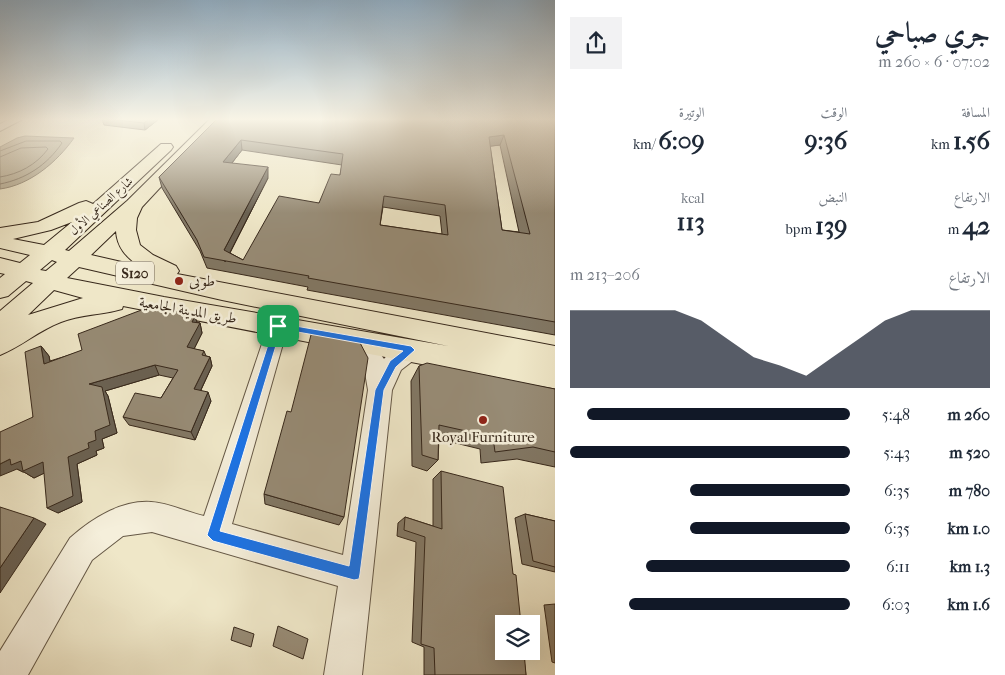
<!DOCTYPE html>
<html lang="ar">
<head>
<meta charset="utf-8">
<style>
  :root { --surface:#fff; --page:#f2f2f3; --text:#1f2937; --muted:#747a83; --accent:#111827 }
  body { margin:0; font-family:"IM FELL French Canon",Amiri,serif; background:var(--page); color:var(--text); direction:rtl; height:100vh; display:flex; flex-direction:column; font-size:19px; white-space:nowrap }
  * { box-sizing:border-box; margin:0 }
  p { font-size:16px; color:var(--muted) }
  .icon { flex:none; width:28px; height:28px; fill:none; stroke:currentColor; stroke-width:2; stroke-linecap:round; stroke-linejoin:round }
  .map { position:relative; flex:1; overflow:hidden; direction:ltr }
  .side { display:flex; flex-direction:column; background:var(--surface); width:450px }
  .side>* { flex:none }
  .tools { position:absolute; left:495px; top:615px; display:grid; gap:10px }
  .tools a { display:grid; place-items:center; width:45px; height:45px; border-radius:0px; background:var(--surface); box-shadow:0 5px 20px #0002; font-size:25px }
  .pin { position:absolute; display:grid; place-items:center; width:42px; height:42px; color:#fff; margin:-21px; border-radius:10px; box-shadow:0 2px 8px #0006 }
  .round { display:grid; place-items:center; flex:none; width:52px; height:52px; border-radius:0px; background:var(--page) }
  .overview { display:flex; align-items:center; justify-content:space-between; height:85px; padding:0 15px }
  h1 { font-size:28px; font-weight:800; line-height:38px }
  .figures { display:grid; grid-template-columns:repeat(3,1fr); gap:8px; height:85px; padding:5px 15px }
  .figures div { display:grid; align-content:center }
  .figures b { font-size:25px; font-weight:800 }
  .figures small { font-size:14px; font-weight:400 }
  .figures p { font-size:14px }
  .chart { height:140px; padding:10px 15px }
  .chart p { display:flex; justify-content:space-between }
  .chart svg { width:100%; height:90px; margin-top:5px; fill:var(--accent); opacity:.7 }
  ul { padding:0 15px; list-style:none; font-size:16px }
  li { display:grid; grid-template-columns:80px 60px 1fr; align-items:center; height:38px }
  li i { height:12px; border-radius:6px; background:var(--accent) }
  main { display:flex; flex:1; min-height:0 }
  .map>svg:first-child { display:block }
</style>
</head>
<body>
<main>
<section class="side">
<div class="overview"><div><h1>جري صباحي</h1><p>07:02 · 6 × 260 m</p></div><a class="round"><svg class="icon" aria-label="share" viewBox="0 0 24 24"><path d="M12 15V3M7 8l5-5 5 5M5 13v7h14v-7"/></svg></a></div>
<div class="figures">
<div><p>المسافة</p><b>1.56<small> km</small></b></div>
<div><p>الوقت</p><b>9:36</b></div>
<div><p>الوتيرة</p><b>6:09<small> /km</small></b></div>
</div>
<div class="figures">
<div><p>الارتفاع</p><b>42<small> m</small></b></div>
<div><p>النبض</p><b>139<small> bpm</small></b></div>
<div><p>kcal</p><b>113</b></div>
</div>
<div class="chart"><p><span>الارتفاع</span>206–213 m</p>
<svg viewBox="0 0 160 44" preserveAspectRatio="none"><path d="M0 44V6L10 6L20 6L30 6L40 6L50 11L60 20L70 29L80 33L90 38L100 29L110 20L120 11L130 6L140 6L150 6L160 6V44z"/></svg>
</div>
<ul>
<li><b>260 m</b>5:48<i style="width:94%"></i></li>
<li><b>520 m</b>5:43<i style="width:100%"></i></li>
<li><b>780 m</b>6:35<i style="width:57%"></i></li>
<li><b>1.0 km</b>6:35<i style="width:57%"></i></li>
<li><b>1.3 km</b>6:11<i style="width:73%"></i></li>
<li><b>1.6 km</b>6:03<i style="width:79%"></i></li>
</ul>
</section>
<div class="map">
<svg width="555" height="675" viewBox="0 0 555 675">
  <rect width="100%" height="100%" fill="#efe7c8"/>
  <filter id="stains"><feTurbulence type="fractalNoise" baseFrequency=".004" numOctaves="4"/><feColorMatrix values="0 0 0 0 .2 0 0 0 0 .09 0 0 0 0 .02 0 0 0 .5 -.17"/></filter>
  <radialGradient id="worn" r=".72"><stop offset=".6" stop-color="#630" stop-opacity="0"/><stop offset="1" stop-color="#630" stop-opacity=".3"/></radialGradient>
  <path fill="#b0a68d" stroke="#80745f" d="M 25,136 L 74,138 C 57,162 30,185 0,189 L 0,147 L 17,138 Z"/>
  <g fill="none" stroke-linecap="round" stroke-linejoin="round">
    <g stroke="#746754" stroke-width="1">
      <path d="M 0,151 L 26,141 L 60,141 L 62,143 C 47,165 26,179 0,184"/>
      <path d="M 0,157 L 21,148 L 46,147 L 48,149 C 36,165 19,174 0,177"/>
    </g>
    <g stroke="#655846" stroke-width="2">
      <g id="minor">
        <path d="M 10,119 L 23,119 L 0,131 L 0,124 Z"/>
        <path d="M 278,318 L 285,320 L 288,326 L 232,524 L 343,555 L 368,390 L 364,367 L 346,340 L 349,334 C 366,329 376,347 384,359 C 392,349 406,339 419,344 L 422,350 L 419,356 L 401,370 L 392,390 L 362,675 L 324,675 L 338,586 L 152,532 L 123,536 L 92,560 L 28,675 L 0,675 L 0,651 L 70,538 C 91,519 121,500 151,502 C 168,503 187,512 204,516 L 268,326 L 271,320 Z"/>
      </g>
    </g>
    <g stroke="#37281b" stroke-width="2">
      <path id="major" d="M 210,119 L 224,119 L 142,207 L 137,218 L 136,230 L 140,245 L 153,255 L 176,266 L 179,271 L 177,274 L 555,346 L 555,390 L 123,306 L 122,309 C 102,315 81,314 61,322 C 39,330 21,347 0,355 L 0,311 L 33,283 L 26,281 L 8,296 L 0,298 L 0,278 L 5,274 L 0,273 L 0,258 L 20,263 L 30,255 L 0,248 L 0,228 L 38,222 L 79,203 L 86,201 L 93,204 L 161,144 L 171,144 L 173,147 L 171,150 L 65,250 L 69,251 L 127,201 ZM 72,222 L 44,245 L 13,239 L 51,230 ZM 116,231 C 117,247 126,257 139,266 L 91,255 ZM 52,260 L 57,262 L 46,271 L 40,270 ZM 79,267 L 222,300 L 448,346 L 164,297 L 67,278 ZM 54,290 L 83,298 L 28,315 Z"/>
    </g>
    <use href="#minor" fill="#f5efdb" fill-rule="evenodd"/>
    <use href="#major" fill="#efe7c8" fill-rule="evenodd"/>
  </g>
  <g fill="#827865" stroke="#37281b" fill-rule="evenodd">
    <path d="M 102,119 L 159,119 L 145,130 L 104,125 Z"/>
    <path d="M 217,119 L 555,119 L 555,335 L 307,290 L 308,287 L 207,268 L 200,251 L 162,188 L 159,177 ZM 500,145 L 519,232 L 502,230 L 490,146 ZM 242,150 L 342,165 L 340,175 L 319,203 L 243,260 L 230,253 L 268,178 L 232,163 ZM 383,207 L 440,216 L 442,234 L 380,225 Z"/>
    <path d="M 195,316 L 197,322 L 200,323 L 202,333 L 194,349 L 204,351 L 206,356 L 210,357 L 212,366 L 201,390 L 211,401 L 195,440 L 129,425 L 123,417 L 161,398 L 173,378 L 159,375 L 105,391 L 108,396 L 117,433 L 102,439 L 104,448 L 96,451 L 97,455 L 77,464 L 82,502 L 58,513 L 44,473 L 34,478 L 24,472 L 23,472 L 17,469 L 33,417 L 41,346 L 49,356 L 50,361 Z"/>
    <path d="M 419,366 L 555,389 L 555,467 L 517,459 L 481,463 L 480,449 L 439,439 L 438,460 L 427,471 L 412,466 L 411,381 Z"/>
    <path d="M 441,471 L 513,574 L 526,675 L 424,675 L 424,647 L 412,642 L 416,542 L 397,536 L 398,523 L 405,517 L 433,526 L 433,479 Z"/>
    <path d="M 264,494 L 344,517 L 339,525 L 265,504 Z"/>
    <path d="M 525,514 L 555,521 L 555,572 L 522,564 L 515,518 Z"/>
    <path d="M 555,604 L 555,663 L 552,662 L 544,605 Z"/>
  </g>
  <g fill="#6a6152" stroke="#37281b">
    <path d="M 149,119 L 159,119 L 145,130 L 144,123 Z"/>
    <path d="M 504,135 L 500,145 L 484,147 L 489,137 Z"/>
    <path d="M 241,140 L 242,150 L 224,173 L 223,162 Z"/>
    <path d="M 268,167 L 268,178 L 225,262 L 224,250 Z"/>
    <path d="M 195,316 L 198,326 L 200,323 L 202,333 L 190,357 L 187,347 L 192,322 Z"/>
    <path d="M 41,346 L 49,356 L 52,373 L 44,364 Z"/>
    <path d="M 210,357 L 212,366 L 197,398 L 194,389 Z"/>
    <path d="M 155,365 L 159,375 L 105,391 L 108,396 L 117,433 L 102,439 L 104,448 L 96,451 L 97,455 L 77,464 L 82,502 L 58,513 L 47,508 L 68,457 L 88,443 L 89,384 Z"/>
    <path d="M 208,392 L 211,401 L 195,440 L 191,432 Z"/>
    <path d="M 10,459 L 21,461 L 43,462 L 53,469 L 34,478 L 24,472 L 23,472 L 17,469 L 0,476 L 0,464 Z"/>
    <path d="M 34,518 L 46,524 L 0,593 L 0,568 Z"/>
  </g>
  <g fill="#978b75" stroke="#37281b" fill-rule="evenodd">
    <path d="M 108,119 L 149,119 L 144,123 Z"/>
    <path d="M 217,119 L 555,119 L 555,322 L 308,278 L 309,276 L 204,257 L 197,240 L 159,177 ZM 504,135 L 530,234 L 502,230 L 489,137 ZM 241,140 L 343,154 L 340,175 L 331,174 L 319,203 L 279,196 L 243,260 L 224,250 L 268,167 L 223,162 ZM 384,196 L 445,205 L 448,235 L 380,225 Z"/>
    <path d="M 152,306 L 195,316 L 192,322 L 200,323 L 187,347 L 204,351 L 202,355 L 210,357 L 194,389 L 208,392 L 191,432 L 123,417 L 135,393 L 161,398 L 178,370 L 155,365 L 89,384 L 102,387 L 110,425 L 95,431 L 96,440 L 88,443 L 89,448 L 68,457 L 73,496 L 47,508 L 43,462 L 23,471 L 21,461 L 11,465 L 10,459 L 0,464 L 0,432 L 33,417 L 25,352 L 41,346 L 44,364 L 82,350 L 78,334 Z"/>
    <path d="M 312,331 L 358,339 L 368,358 L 344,517 L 264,494 L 287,411 L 291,412 Z"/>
    <path d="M 427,363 L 555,389 L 555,452 L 533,447 L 495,452 L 493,437 L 439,425 L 438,460 L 422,455 L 419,366 Z"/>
    <path d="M 441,471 L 503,487 L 513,574 L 516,575 L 521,624 L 504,624 L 504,651 L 524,651 L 526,675 L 435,675 L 434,648 L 421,644 L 425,537 L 404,530 L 405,517 L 442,529 Z"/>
    <path d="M 0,507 L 34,518 L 0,568 Z"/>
    <path d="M 525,514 L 555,521 L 555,567 L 533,561 Z"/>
    <path d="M 278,626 L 308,639 L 303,659 L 273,646 Z"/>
    <path d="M 234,627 L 254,634 L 251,647 L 231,640 Z"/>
  </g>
  <linearGradient id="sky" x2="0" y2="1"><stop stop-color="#91aec4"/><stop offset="0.56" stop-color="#f8f4e6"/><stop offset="1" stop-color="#f8f4e6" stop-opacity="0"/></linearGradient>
  <rect width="555" height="213" fill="url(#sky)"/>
  <path fill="#1a73e8" stroke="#fff" fill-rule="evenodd" d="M 278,323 L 411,346 L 415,350 L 396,367 L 384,390 L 360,574 L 359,579 L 354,580 L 213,541 L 207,535 L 274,326 ZM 281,329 L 403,351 L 390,361 L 375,390 L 349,566 L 220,531 Z"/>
  <g fill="#8f2418" stroke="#f5efdb" stroke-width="2">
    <circle cx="179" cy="281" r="5"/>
    <circle cx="483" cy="420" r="5"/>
  </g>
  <g text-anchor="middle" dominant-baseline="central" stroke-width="5" stroke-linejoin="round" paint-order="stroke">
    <g font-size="12" fill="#37281b" stroke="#f5efdb">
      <text transform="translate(101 206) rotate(-42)">شارع الصناعي الأول</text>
    </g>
    <rect fill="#f5efdb" stroke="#706455" stroke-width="1" x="116" y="261.5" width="38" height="23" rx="4"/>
    <g font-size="14" font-weight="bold" fill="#37281b">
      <text x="135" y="273">S120</text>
    </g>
    <g font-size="15" fill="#37281b" stroke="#f5efdb" text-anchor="start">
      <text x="189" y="281">طوبى</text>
      <text x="483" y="437" text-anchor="middle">Royal Furniture</text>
    </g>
    <g font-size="15" fill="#37281b" stroke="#f5efdb">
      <text transform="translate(188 310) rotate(10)">طريق المدينة الجامعية</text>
    </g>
  </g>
  <rect width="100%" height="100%" filter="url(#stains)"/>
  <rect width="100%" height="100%" fill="url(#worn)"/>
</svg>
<div class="tools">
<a><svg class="icon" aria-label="layers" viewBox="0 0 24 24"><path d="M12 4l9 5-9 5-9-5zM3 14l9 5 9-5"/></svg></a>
</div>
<div class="pin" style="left:278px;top:326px;background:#1e9e55"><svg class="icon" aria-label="arrive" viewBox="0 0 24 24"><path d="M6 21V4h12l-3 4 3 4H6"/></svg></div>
</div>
</main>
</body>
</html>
